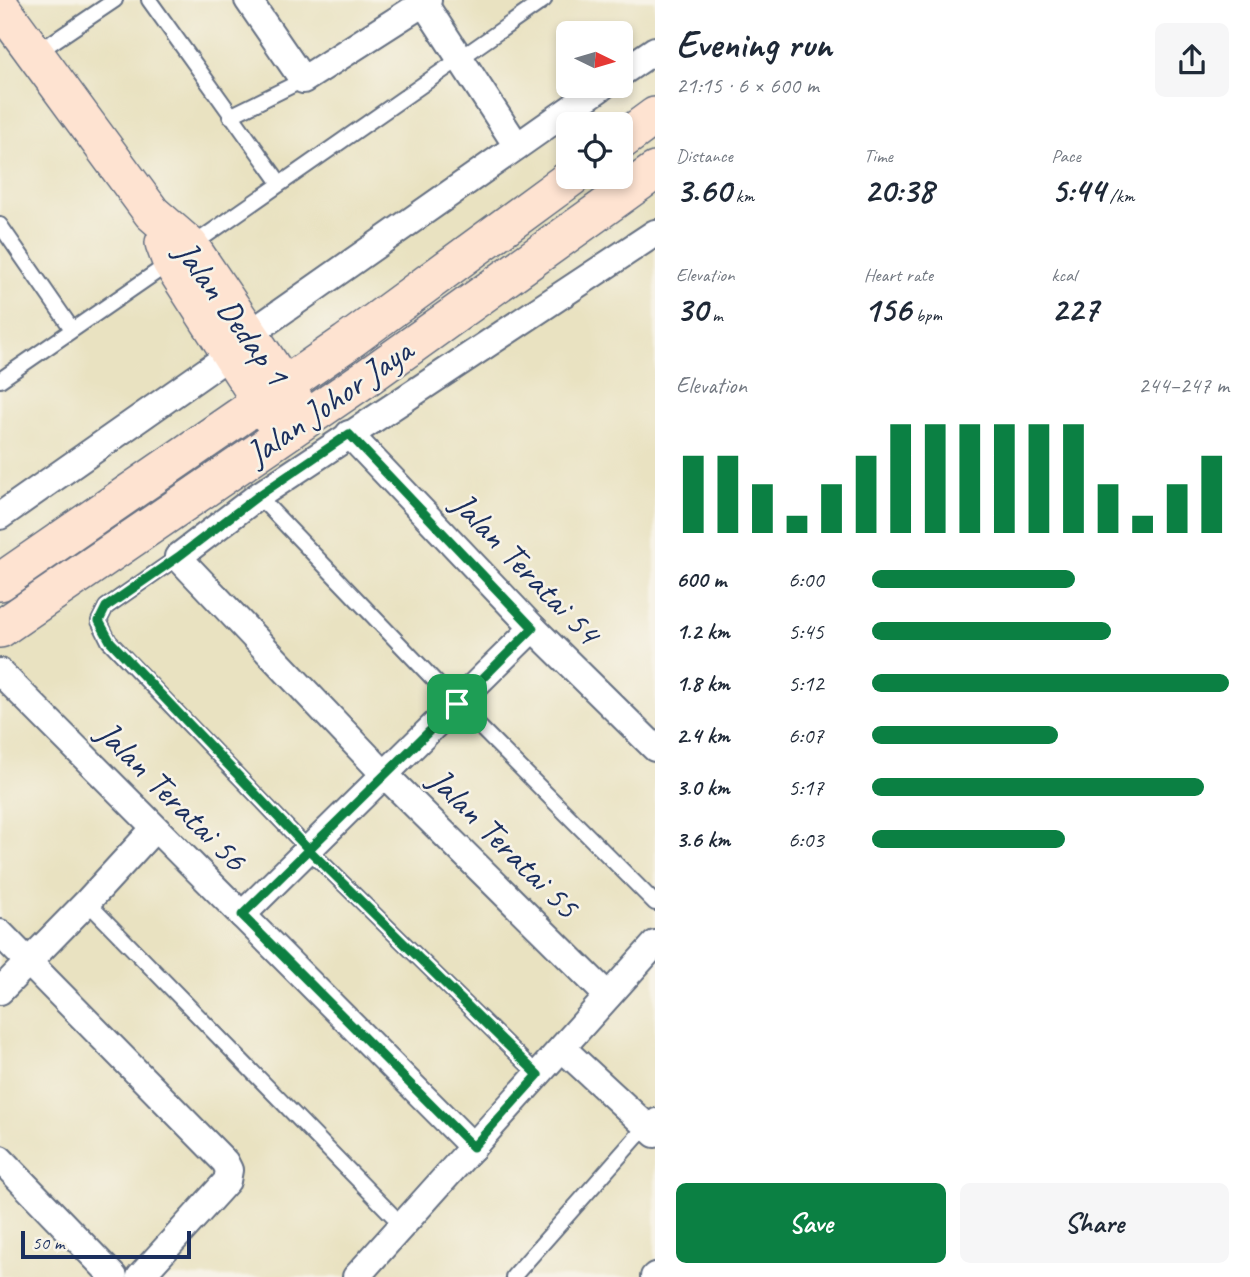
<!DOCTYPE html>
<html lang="en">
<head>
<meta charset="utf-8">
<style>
  :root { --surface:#fff; --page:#f6f6f7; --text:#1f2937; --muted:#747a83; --accent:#0b8043 }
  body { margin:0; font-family:Caveat,sans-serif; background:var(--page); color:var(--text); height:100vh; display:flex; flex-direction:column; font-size:26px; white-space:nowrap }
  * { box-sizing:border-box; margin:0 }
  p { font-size:23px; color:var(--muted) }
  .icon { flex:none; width:38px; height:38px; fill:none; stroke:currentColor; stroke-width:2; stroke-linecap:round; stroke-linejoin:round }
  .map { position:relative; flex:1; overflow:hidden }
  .panel { display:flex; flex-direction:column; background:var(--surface); width:595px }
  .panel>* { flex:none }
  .needle { width:46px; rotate:95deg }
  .fabs { position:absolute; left:556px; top:21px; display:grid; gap:14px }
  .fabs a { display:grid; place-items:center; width:77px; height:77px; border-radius:10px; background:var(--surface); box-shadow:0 4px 10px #0003; font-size:35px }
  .scale { position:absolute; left:21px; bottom:18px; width:170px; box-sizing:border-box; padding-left:7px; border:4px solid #1b2f5e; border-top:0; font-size:19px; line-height:24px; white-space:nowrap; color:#1b2f5e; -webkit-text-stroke:5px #f7f3e8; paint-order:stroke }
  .pin { position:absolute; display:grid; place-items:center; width:60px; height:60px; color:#fff; margin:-30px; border-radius:14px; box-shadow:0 4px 10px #0006 }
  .round { display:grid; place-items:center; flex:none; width:74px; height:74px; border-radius:10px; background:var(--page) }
  .head { display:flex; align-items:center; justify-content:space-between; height:119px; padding:0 21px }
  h1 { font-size:38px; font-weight:700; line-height:52px }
  .stats { display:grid; grid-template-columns:repeat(3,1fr); gap:10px; height:119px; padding:7px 21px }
  .stats div { display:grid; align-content:center }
  .stats b { font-size:35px; font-weight:700 }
  .stats small { font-size:19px; font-weight:400 }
  .stats p { font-size:19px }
  .chart { height:196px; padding:14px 21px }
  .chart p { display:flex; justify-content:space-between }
  .chart svg { width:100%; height:126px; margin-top:7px; stroke:var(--accent); stroke-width:6 }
  .cta { display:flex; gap:14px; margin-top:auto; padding:14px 21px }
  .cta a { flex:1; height:80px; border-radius:10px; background:var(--accent); color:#fff; font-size:28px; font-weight:700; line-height:80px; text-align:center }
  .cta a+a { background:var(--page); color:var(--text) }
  ul { padding:0 21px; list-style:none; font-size:23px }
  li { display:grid; grid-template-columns:112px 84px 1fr; align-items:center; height:52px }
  li i { height:18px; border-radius:9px; background:var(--accent) }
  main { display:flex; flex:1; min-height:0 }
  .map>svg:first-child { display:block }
</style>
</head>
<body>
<main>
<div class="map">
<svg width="655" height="1277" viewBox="0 0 655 1277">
  <rect width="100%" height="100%" fill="#f7f3e8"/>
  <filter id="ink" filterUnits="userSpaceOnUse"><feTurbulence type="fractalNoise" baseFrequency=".0143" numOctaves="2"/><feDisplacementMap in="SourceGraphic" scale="14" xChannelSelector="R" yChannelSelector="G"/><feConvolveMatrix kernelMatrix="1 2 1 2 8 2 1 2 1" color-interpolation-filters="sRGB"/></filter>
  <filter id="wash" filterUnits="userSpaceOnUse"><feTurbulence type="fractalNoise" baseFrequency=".00686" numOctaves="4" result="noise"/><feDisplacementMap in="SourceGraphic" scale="28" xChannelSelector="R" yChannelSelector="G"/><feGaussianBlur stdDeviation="1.57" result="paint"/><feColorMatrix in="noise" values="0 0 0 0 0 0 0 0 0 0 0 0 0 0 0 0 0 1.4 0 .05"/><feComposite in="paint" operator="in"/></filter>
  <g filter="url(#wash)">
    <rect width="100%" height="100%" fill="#e9e2c1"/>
  </g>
  <g filter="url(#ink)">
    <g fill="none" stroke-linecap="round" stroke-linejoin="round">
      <g stroke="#636e81" stroke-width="18">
        <g id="service">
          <path d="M 149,0 L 280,183"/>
          <path d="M 35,54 L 115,0"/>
          <path d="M 230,116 L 303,80"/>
          <path d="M 0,225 L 72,329"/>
          <path d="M 191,246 L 544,0"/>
          <path d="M 0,380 L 171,262"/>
          <path d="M 258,496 L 457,704 L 655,903"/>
          <path d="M 178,557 L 106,607 L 99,621 L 109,641 L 309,850 L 538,1075"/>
          <path d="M 87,902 L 402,1225"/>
          <path d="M 513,1277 L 655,1116"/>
        </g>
      </g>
      <g stroke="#636e81" stroke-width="30">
        <g id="minor">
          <path d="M 248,0 L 303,80 L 428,0"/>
          <path d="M 422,0 L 517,146"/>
          <path d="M 621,73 L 655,50"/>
          <path d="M 251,333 L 603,86"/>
          <path d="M 349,434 L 533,628 L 655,748"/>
          <path d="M 0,516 L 231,354"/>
          <path d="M 0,672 L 473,1147"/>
          <path d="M 242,915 L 533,628"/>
          <path d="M 0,933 L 225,1162 L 229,1170 L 227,1181 L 140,1277"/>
          <path d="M 0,991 L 87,902 L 154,829"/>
          <path d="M 608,996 L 385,775 L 178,557 L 258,496 L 655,233"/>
          <path d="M 562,1048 L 655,1134"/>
          <path d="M 0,1159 L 114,1277"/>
          <path d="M 356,1277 L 655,944"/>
          <path d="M 654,1277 L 655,1276"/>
        </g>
      </g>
      <g stroke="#636e81" stroke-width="40">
        <g id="secondary">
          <path d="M 0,6 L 152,213 L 190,246 L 298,406"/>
          <path d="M 621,141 L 655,116"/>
          <path d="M 164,243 L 171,262 L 274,422"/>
          <path d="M 0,582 L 346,343 L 572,177"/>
          <path d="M 0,629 L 369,376 L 655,171"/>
        </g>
      </g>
      <use href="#service" stroke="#fff" stroke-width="14"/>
      <use href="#minor" stroke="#fff" stroke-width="26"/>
      <use href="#secondary" stroke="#fee3d1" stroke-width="37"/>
    </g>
  </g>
  <g fill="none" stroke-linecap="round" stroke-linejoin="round" filter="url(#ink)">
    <g stroke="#fff" stroke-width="14">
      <path id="route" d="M 457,704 L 242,915 L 473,1147 L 538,1075 L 309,850 L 110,641 L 99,621 L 106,607 L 178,557 L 258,496 L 349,434 L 533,628 L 457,704"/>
    </g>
    <use href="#route" stroke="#0b8043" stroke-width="9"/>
  </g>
  <g text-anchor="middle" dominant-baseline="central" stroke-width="5" stroke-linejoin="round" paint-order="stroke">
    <g font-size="35" fill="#1b2f5e" stroke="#f7f3e8">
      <text transform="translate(232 313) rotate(54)">Jalan Dedap 1</text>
      <text transform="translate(329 402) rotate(-35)">Jalan Johor Jaya</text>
      <text transform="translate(526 568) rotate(46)">Jalan Teratai 54</text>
      <text transform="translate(172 796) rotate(45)">Jalan Teratai 56</text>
      <text transform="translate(504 843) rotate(45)">Jalan Teratai 55</text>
    </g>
  </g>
</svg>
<div class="fabs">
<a><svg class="needle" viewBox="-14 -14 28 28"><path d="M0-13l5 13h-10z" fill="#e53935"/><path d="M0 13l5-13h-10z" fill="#747a83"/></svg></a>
<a><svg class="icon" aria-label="locate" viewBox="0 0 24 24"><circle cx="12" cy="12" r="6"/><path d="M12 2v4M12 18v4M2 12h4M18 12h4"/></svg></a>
</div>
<div class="scale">50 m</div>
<div class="pin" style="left:457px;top:704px;background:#1e9e55"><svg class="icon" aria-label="arrive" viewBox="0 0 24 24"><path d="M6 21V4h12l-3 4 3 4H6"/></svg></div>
</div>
<section class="panel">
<div class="head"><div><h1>Evening run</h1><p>21:15 · 6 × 600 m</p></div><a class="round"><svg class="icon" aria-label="share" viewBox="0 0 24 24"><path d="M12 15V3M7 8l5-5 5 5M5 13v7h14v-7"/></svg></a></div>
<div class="stats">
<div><p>Distance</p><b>3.60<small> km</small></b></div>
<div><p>Time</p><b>20:38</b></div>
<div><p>Pace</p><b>5:44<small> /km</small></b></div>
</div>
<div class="stats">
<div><p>Elevation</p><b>30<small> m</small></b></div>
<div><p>Heart rate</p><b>156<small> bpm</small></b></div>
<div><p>kcal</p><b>227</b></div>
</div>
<div class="chart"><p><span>Elevation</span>244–247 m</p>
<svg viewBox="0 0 160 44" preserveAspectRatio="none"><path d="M5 44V17M15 44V17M25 44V27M35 44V38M45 44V27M55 44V17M65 44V6M75 44V6M85 44V6M95 44V6M105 44V6M115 44V6M125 44V27M135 44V38M145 44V27M155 44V17"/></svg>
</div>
<ul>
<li><b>600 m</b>6:00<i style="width:57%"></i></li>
<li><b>1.2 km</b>5:45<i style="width:67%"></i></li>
<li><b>1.8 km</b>5:12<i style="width:100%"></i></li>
<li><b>2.4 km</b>6:07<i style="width:52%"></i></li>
<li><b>3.0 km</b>5:17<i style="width:93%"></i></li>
<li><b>3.6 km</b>6:03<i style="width:54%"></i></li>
</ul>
<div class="cta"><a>Save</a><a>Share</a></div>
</section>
</main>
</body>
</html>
